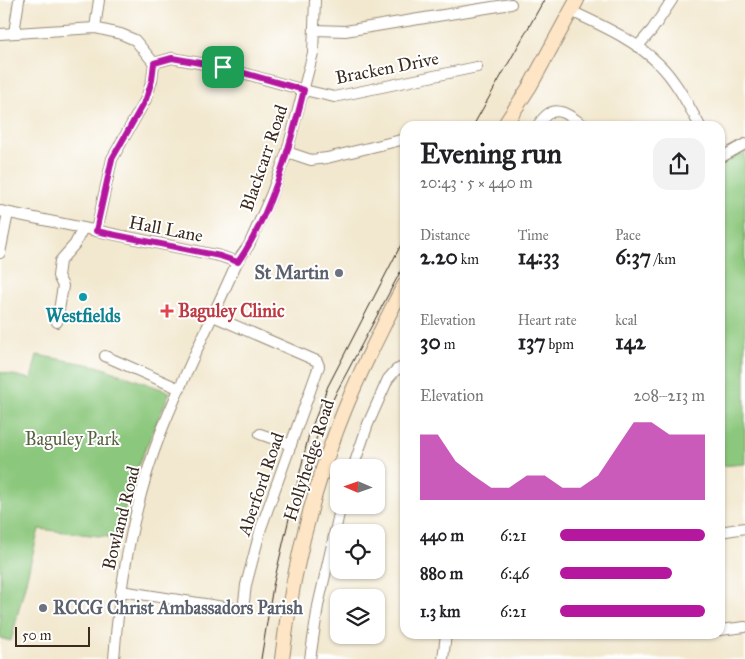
<!DOCTYPE html>
<html lang="en">
<head>
<meta charset="utf-8">
<style>
  :root { --surface:#fff; --page:#f2f2f2; --text:#202124; --muted:#757577; --accent:#b5179e }
  body { margin:0; font-family:"IM FELL Great Primer",serif; background:var(--page); color:var(--text); height:100vh; display:flex; flex-direction:column; font-size:19px; white-space:nowrap }
  * { box-sizing:border-box; margin:0 }
  p { font-size:16px; color:var(--muted) }
  .icon { flex:none; width:28px; height:28px; fill:none; stroke:currentColor; stroke-width:2; stroke-linecap:round; stroke-linejoin:round }
  .map { position:relative; flex:1; overflow:hidden }
  .panel { position:absolute; left:400px; top:121px; width:325px; height:518px; display:flex; flex-direction:column; background:var(--surface); border-radius:15px; box-shadow:0 1px 4px #0004 }
  .panel>* { flex:none }
  .needle { width:32px; rotate:272deg }
  .tools { position:absolute; left:330px; top:459px; display:grid; gap:10px }
  .tools a { display:grid; place-items:center; width:55px; height:55px; border-radius:10px; background:var(--surface); box-shadow:0 1px 4px #0004; font-size:25px }
  .scale { position:absolute; left:15px; bottom:12px; width:75px; box-sizing:border-box; padding-left:5px; border:2px solid #3b2a1e; border-top:0; font-size:14px; line-height:18px; white-space:nowrap; color:#3b2a1e; -webkit-text-stroke:4px #fff; paint-order:stroke }
  .pin { position:absolute; display:grid; place-items:center; width:42px; height:42px; color:#fff; margin:-21px; border-radius:10px; box-shadow:0 2px 8px #0006 }
  .round { display:grid; place-items:center; flex:none; width:52px; height:52px; border-radius:15px; background:var(--page) }
  .head { display:flex; align-items:center; justify-content:space-between; height:85px; padding:0 20px }
  h1 { font-size:28px; font-weight:700; line-height:38px }
  .figures { display:grid; grid-template-columns:repeat(3,1fr); gap:8px; height:85px; padding:5px 20px }
  .figures div { display:grid; align-content:center }
  .figures b { font-size:21px; font-weight:700 }
  .figures small { font-size:14px; font-weight:400 }
  .figures p { font-size:14px }
  .chart { height:140px; padding:10px 20px }
  .chart p { display:flex; justify-content:space-between }
  .chart svg { width:100%; height:90px; margin-top:5px; fill:var(--accent); opacity:.7 }
  ul { padding:0 20px; list-style:none; font-size:16px }
  li { display:grid; grid-template-columns:80px 60px 1fr; align-items:center; height:38px }
  li i { height:12px; border-radius:6px; background:var(--accent) }
  .map>svg:first-child { display:block }
</style>
</head>
<body>
<div class="map">
<svg width="745" height="659" viewBox="0 0 745 659">
  <rect width="100%" height="100%" fill="#fff"/>
  <filter id="ink" filterUnits="userSpaceOnUse"><feTurbulence type="fractalNoise" baseFrequency=".02" numOctaves="2"/><feDisplacementMap in="SourceGraphic" scale="10" xChannelSelector="R" yChannelSelector="G"/><feConvolveMatrix kernelMatrix="1 2 1 2 8 2 1 2 1" color-interpolation-filters="sRGB"/></filter>
  <filter id="wash" filterUnits="userSpaceOnUse"><feTurbulence type="fractalNoise" baseFrequency=".0096" numOctaves="4" result="noise"/><feDisplacementMap in="SourceGraphic" scale="20" xChannelSelector="R" yChannelSelector="G"/><feGaussianBlur stdDeviation="1.12" result="paint"/><feColorMatrix in="noise" values="0 0 0 0 0 0 0 0 0 0 0 0 0 0 0 0 0 1.4 0 .05"/><feComposite in="paint" operator="in"/></filter>
  <g filter="url(#wash)">
    <rect width="100%" height="100%" fill="#f2e8cf"/>
    <g fill="#8bc77c" stroke="#63784d">
      <path d="M 745,145 L 745,464 L 720,466 L 720,161 Z"/>
      <path d="M 37,355 L 97,366 L 170,392 L 138,466 L 116,538 L 39,529 L 11,641 L 0,638 L 0,372 L 31,379 Z"/>
    </g>
  </g>
  <g filter="url(#ink)">
    <g fill="none" stroke-linecap="round" stroke-linejoin="round">
      <g stroke="#968976" stroke-width="12">
        <g id="street">
          <path d="M 571,11 C 603,26 635,40 660,65 C 677,82 688,105 700,126"/>
          <path d="M 95,28 L 99,0"/>
          <path d="M 315,30 L 345,31 L 511,4"/>
          <path d="M 14,33 L 19,0"/>
          <path d="M 0,34 L 95,28 L 121,34 L 135,40 L 154,63"/>
          <path d="M 638,46 L 652,30 L 672,0"/>
          <path d="M 154,63 L 172,58 L 221,67 L 304,90 L 334,97 L 477,67"/>
          <path d="M 537,126 C 540,123 544,116 548,114 C 560,105 575,120 585,126"/>
          <path d="M 287,152 L 311,160 L 327,158 L 405,139"/>
          <path d="M 720,158 L 745,144"/>
          <path d="M 0,211 L 220,256 L 237,262"/>
          <path d="M 96,231 L 112,159 L 146,99 L 152,80 L 154,63"/>
          <path d="M 0,253 L 8,213"/>
          <path d="M 57,322 L 63,286 L 58,276 L 60,261 L 75,244 L 83,228"/>
          <path d="M 105,356 L 180,389"/>
          <path d="M 260,434 L 291,445"/>
          <path d="M 353,468 L 368,424 L 388,379 L 396,370 L 405,366"/>
          <path d="M 720,532 L 745,528"/>
          <path d="M 121,591 L 243,610 L 246,585 L 261,528 L 319,366 L 317,361 L 213,316"/>
          <path d="M 720,630 L 745,627"/>
          <path d="M 114,659 C 119,585 134,502 161,432 C 184,374 212,319 237,262 L 249,245 L 271,195 L 287,152 L 313,53 L 315,0"/>
          <path d="M 310,659 L 318,606 L 341,505"/>
          <path d="M 443,659 L 446,634"/>
        </g>
      </g>
      <g stroke="#968976" stroke-width="16">
        <g id="secondary">
          <path d="M 504,126 L 530,86 L 577,0"/>
          <path d="M 282,659 C 294,551 324,446 372,349 C 383,327 393,305 405,284"/>
        </g>
      </g>
      <use href="#street" stroke="#fff" stroke-width="10"/>
      <use href="#secondary" stroke="#fde5c5" stroke-width="14"/>
      <g stroke="#3b2a1e" stroke-width="1">
        <path d="M 473,126 L 544,0"/>
        <path d="M 309,458 L 322,423 L 337,391 L 405,263"/>
        <path d="M 261,659 L 273,586 L 309,434 L 328,386 L 405,237"/>
      </g>
    </g>
  </g>
  <g fill="none" stroke-linecap="round" stroke-linejoin="round" filter="url(#ink)">
    <g stroke="#fff" stroke-width="10">
      <path id="route" d="M 172,58 L 223,67 L 304,90 C 290,146 271,215 238,262 L 220,256 L 96,231 L 112,159 L 146,99 L 152,80 L 154,63 Z"/>
    </g>
    <use href="#route" stroke="#b5179e" stroke-width="6"/>
  </g>
  <g fill="#6b7280" stroke="#fff" stroke-width="2">
    <circle cx="339" cy="273" r="5"/>
    <circle cx="43" cy="608" r="5"/>
  </g>
  <circle fill="#0f9aa8" stroke="#fff" stroke-width="2" cx="83" cy="297" r="5"/>
  <path fill="#e0444e" stroke="#fff" stroke-width="2" d="M164.5 303.5h5v5h5v5h-5v5h-5v-5h-5v-5h5z"/>
  <g text-anchor="middle" dominant-baseline="central" stroke-width="4" stroke-linejoin="round" paint-order="stroke">
    <g font-size="18" fill="#3b2a1e" stroke="#fff">
      <text transform="translate(387 68) rotate(-11)">Bracken Drive</text>
      <text transform="translate(264 158) rotate(-71)">Blackcarr Road</text>
      <text transform="translate(166 229) rotate(11)">Hall Lane</text>
      <text transform="translate(309 460) rotate(-72)">Hollyhedge Road</text>
      <text transform="translate(261 484) rotate(-71)">Aberford Road</text>
      <text transform="translate(121 518) rotate(-76)">Bowland Road</text>
    </g>
    <g font-size="18" font-weight="bold" fill="#5b616d" stroke="#fff" text-anchor="end">
      <text x="329" y="273">St Martin</text>
      <text x="53" y="608" text-anchor="start">RCCG Christ Ambassadors Parish</text>
    </g>
    <g font-size="18" font-weight="bold" fill="#be3a42" stroke="#fff" text-anchor="start">
      <text x="178" y="311">Baguley Clinic</text>
    </g>
    <g font-size="18" font-weight="bold" fill="#0d838f" stroke="#fff">
      <text x="83" y="316">Westfields</text>
    </g>
    <g font-size="18" fill="#57613f" stroke="#fff">
      <text x="72" y="439">Baguley Park</text>
    </g>
  </g>
</svg>
<div class="tools">
<a><svg class="needle" viewBox="-14 -14 28 28"><path d="M0-13l5 13h-10z" fill="#e53935"/><path d="M0 13l5-13h-10z" fill="#757577"/></svg></a>
<a><svg class="icon" aria-label="locate" viewBox="0 0 24 24"><circle cx="12" cy="12" r="6"/><path d="M12 2v4M12 18v4M2 12h4M18 12h4"/></svg></a>
<a><svg class="icon" aria-label="layers" viewBox="0 0 24 24"><path d="M12 4l9 5-9 5-9-5zM3 14l9 5 9-5"/></svg></a>
</div>
<div class="scale">50 m</div>
<div class="pin" style="left:223px;top:67px;background:#1e9e55"><svg class="icon" aria-label="arrive" viewBox="0 0 24 24"><path d="M6 21V4h12l-3 4 3 4H6"/></svg></div>
<section class="panel">
<div class="head"><div><h1>Evening run</h1><p>20:43 · 5 × 440 m</p></div><a class="round"><svg class="icon" aria-label="share" viewBox="0 0 24 24"><path d="M12 15V3M7 8l5-5 5 5M5 13v7h14v-7"/></svg></a></div>
<div class="figures">
<div><p>Distance</p><b>2.20<small> km</small></b></div>
<div><p>Time</p><b>14:33</b></div>
<div><p>Pace</p><b>6:37<small> /km</small></b></div>
</div>
<div class="figures">
<div><p>Elevation</p><b>30<small> m</small></b></div>
<div><p>Heart rate</p><b>137<small> bpm</small></b></div>
<div><p>kcal</p><b>142</b></div>
</div>
<div class="chart"><p><span>Elevation</span>208–213 m</p>
<svg viewBox="0 0 160 44" preserveAspectRatio="none"><path d="M0 44V12L10 12L20 25L30 32L40 38L50 38L60 32L70 32L80 38L90 38L100 32L110 19L120 6L130 6L140 12L150 12L160 12V44z"/></svg>
</div>
<ul>
<li><b>440 m</b>6:21<i style="width:100%"></i></li>
<li><b>880 m</b>6:46<i style="width:77%"></i></li>
<li><b>1.3 km</b>6:21<i style="width:100%"></i></li>
</ul>
</section>
</div>
</body>
</html>
